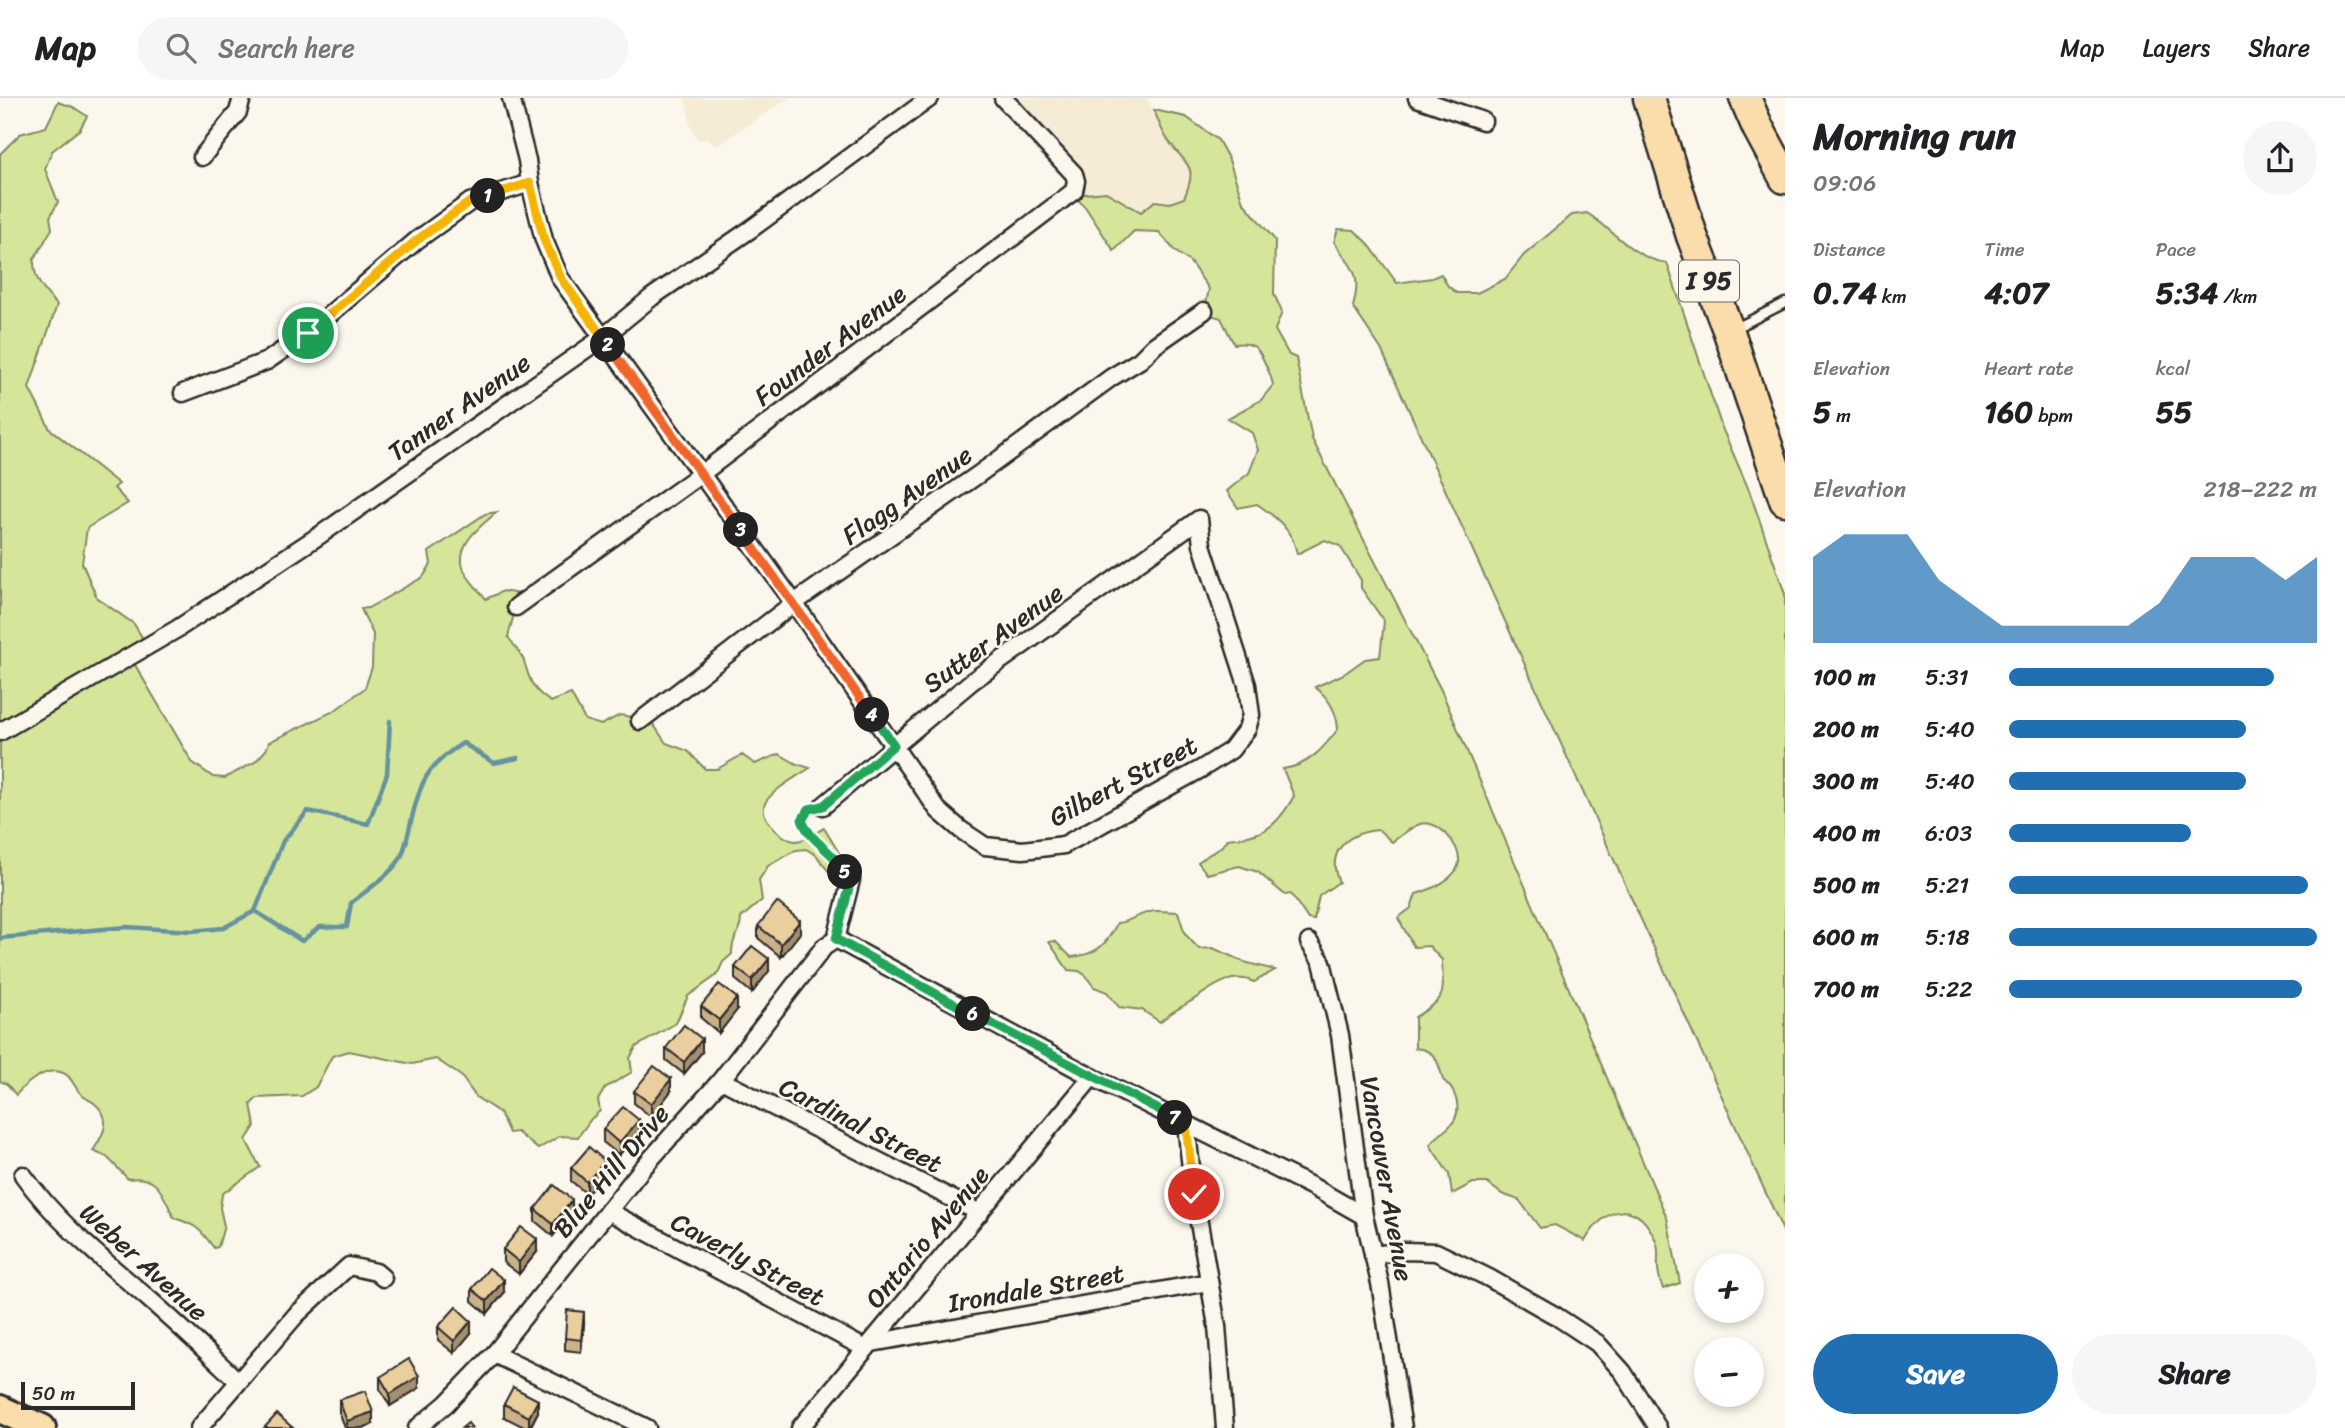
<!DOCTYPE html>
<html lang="en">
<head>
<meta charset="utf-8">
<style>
  :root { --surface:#fff; --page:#f6f6f6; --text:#202124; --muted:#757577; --line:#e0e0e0; --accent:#1f6fb2 }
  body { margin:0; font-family:Sriracha,sans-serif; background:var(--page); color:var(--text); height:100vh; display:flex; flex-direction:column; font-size:26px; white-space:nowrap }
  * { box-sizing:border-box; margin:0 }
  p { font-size:23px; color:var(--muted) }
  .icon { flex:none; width:38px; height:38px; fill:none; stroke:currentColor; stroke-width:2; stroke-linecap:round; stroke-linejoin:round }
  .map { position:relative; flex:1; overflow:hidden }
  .details { display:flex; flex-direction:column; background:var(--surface); width:560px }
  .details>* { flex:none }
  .tools { position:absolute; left:1694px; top:1155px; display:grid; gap:14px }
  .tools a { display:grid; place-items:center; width:70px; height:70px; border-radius:50%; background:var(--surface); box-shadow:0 4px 10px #0003; font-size:35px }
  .scale { position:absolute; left:21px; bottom:18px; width:114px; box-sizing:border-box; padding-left:7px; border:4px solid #2b2b2b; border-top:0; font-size:19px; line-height:24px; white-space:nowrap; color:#2b2b2b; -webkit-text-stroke:5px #fbf7ec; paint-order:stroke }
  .pin { position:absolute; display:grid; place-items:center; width:60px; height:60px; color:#fff; margin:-30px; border:4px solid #fff; border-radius:50%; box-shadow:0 2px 7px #0007 }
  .km { position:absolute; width:35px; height:35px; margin:-18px; border-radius:50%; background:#222; color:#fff; font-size:19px; line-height:35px; text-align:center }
  .round { display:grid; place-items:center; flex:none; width:74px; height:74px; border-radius:37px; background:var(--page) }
  .summary { display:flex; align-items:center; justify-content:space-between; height:119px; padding:0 28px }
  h1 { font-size:38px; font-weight:800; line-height:52px }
  .metrics { display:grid; grid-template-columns:repeat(3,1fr); gap:10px; height:119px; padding:7px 28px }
  .metrics div { display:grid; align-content:center }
  .metrics b { font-size:30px; font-weight:800 }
  .metrics small { font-size:19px; font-weight:400 }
  .metrics p { font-size:19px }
  .chart { height:196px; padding:14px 28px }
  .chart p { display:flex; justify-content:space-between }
  .chart svg { width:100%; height:126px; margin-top:7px; fill:var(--accent); opacity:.7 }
  .cta { display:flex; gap:14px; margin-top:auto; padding:14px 28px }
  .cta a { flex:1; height:80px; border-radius:42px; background:var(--accent); color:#fff; font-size:28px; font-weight:800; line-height:80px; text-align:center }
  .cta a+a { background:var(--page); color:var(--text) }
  ul { padding:0 28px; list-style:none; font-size:23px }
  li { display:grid; grid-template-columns:112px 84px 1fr; align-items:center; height:52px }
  li i { height:18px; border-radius:9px; background:var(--accent) }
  header { display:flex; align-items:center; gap:42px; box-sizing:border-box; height:98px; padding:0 35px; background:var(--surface); border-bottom:2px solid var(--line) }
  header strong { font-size:33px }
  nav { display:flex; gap:38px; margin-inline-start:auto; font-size:24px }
  .search { width:490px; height:63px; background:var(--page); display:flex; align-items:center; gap:18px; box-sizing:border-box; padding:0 24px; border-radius:38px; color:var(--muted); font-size:26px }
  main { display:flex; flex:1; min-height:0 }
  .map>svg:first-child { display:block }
</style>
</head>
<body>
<header>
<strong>Map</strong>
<div class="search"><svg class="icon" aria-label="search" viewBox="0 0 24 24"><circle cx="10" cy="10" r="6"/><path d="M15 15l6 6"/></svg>Search here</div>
<nav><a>Map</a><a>Layers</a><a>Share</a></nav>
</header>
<main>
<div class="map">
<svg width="1785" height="1330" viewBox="0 0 1785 1330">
  <rect width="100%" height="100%" fill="#fbf7ec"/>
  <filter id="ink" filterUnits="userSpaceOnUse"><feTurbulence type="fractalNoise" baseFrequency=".0143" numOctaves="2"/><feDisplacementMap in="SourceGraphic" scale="14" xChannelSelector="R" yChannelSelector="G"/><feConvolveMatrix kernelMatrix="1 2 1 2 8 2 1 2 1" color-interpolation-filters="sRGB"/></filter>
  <g filter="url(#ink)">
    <g fill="#f6ebd5">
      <path d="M 685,0 L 789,0 L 716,48 L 708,41 L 697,41 L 691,28 Z"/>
      <path d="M 995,0 L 1147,0 L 1167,41 L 1190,69 L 1191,84 L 1184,100 L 1170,105 L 1155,103 L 1141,114 L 1106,94 L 1068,96 L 1066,81 L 1053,59 L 1027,30 Z"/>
    </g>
    <g fill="#d5e69a" stroke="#808862" stroke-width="2">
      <path d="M 58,4 L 73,9 L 87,18 L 80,31 L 52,53 L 45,71 L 58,104 L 50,119 L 52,131 C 45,141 42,151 34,160 C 33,181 43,192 57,207 L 29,290 L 50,331 L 119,386 L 114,390 L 128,405 L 87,430 L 82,465 L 97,500 L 134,526 L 148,549 L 131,560 L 192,664 L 213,679 L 225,680 L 255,664 L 266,652 L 269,644 L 334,613 L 365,590 L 372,569 L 373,536 L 361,511 L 368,510 L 423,479 L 431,466 L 429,454 L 485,416 L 497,414 C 482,427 456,445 463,469 C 466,480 479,492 486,501 L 503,493 L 519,496 L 508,539 C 513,546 521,555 524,563 C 530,583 532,592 551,604 L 571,596 L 585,622 L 601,627 L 620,617 L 637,620 L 647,617 L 666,645 L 688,653 L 705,671 L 717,671 L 742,657 L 755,666 L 779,656 L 797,666 L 810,670 C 798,678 767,695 764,708 C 761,722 782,741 795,743 C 804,744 816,734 824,730 L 850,773 L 851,782 L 847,787 L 829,774 L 816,757 L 806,751 L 796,752 L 768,768 L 759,782 L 762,802 L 741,820 C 741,836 731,839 732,856 L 723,864 L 717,877 L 688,898 L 676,925 L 636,949 L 630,960 L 632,974 L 605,990 L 598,1002 L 600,1013 L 591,1021 L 578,1039 L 560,1038 L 538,1051 L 517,1034 L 509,1035 L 500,1015 L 476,999 L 461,978 L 436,961 L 412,966 L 349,953 L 332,958 L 316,989 L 302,998 L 257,1000 L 251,1006 L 255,1028 L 246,1042 L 260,1069 L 222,1096 L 220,1110 L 224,1128 L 218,1149 L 214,1150 C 200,1131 197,1127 174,1120 C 163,1097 159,1076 128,1081 L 107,1059 L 93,1053 C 103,1037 114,1021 94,1005 C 90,1002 84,1000 81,996 C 76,991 73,983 68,978 C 51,964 27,984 16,997 L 7,986 L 0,983 L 0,56 L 20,36 L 46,29 Z"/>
      <path d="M 1154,12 L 1186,19 L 1218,42 L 1229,62 L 1243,104 L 1275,142 L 1274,196 L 1282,214 L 1275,232 L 1289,257 L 1296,260 L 1312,341 L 1441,592 L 1667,1120 L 1680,1185 L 1663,1191 C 1661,1185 1658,1177 1658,1170 C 1657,1161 1660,1153 1656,1143 C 1638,1101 1606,1106 1585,1143 L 1555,1127 L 1540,1130 L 1519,1102 L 1502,1096 L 1487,1085 L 1473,1085 L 1452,1096 L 1449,1076 L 1430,1047 C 1436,1038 1448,1032 1454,1023 C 1462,1009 1455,991 1443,982 C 1438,963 1436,952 1415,950 L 1415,919 C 1448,899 1443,899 1442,862 L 1429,848 L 1414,849 L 1398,820 L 1411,810 L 1416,796 C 1430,792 1457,781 1459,764 C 1461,747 1437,720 1420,726 C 1410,729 1400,739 1392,744 L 1379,732 C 1349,734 1325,752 1339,784 L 1319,798 L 1314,822 L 1308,821 L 1291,796 L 1285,797 L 1258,774 L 1239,768 L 1207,776 L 1198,764 L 1222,748 L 1227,741 C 1264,738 1276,730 1294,698 L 1283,671 C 1308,668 1323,651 1338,631 C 1337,614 1329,600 1315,589 L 1344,576 L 1365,561 L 1380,559 L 1384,523 L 1361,490 L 1361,482 L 1340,448 L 1325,442 L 1297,456 C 1293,432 1276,419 1257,406 L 1238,410 L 1227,393 L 1249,375 L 1258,352 L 1252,335 L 1228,320 L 1261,302 L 1273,287 C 1272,280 1262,256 1256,250 C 1250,245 1242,245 1234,246 L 1221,220 L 1204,215 L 1209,191 L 1190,164 L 1175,153 L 1159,134 L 1134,133 L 1114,153 L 1086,110 L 1074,97 L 1106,94 L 1141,114 L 1155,103 L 1170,105 L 1184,100 C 1199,66 1186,68 1168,42 C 1162,34 1158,22 1154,12 Z"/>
      <path d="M 1587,115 C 1615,133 1632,160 1667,165 L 1722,330 L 1749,392 L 1785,496 L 1785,1137 L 1381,251 L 1353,209 C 1362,175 1353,171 1334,144 L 1338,131 L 1354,132 L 1367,144 L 1397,185 L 1432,180 L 1441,176 L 1448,188 L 1457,195 L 1477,195 L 1505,181 L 1524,157 L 1572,117 Z"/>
      <path d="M 1158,813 L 1178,814 L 1185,836 L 1199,851 L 1213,850 L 1244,864 L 1275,872 L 1254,884 C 1229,872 1209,893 1188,905 C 1177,912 1169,915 1160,924 L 1142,912 L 1119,909 L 1107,894 L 1094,889 L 1085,877 L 1079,873 L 1068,872 L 1049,844 L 1055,843 L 1071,859 C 1096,857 1107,847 1117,825 C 1132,824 1143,812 1158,813 Z"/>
    </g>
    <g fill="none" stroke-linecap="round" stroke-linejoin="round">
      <g stroke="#6692a0" stroke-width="4.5">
        <path d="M 255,813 L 302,843 L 320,829 L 347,829 L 351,805 C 367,792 389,778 400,761 C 406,750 408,735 411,724 C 420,684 427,667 463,645 L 494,665 L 518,660"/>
        <path d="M 0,840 L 126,829 L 192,833 L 223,830 L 255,813 L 283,743 L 308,713 L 368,726 L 387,676 L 390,623"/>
      </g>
      <g stroke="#2b2b2b" stroke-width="13">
        <path id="lane" d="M 1734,231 L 1785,205"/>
      </g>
      <g stroke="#2b2b2b" stroke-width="21">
        <g id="street">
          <path d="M 511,0 L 527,62 L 530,85 L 544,142 L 560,180 L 794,505 L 938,712 L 961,732 L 985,748 L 1023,752 L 1064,747 L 1201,671 L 1231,652 L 1247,631 L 1251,617 L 1247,587 L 1202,447 L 1199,421 L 971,584 L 823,708"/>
          <path d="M 1417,0 L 1483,23"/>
          <path d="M 202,59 L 238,14 L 242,0"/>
          <path d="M 183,295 L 267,263 L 308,235 L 417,142 L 470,104 L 530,85"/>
          <path d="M 516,509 L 701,376 L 1074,93 L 1076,83 L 1074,76 L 1003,0"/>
          <path d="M 640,623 L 794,505 L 979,376 L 1112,279 L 1140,262 L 1155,247 L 1204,213"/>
          <path d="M 0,634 L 177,531 L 320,437 L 602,240 L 652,199 L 751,131 L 930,0"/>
          <path d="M 836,841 L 1092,979 L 1313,1089 L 1364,1118"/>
          <path d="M 836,841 L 851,782"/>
          <path d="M 1309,844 L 1322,864 L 1340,937 L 1364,1118 L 1380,1185 L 1403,1330"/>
          <path d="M 721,982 L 980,1115"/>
          <path d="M 1186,1026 L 1194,1096 L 1217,1228 L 1225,1330"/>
          <path d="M 23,1077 C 58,1126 105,1163 150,1202 C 180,1228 209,1256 238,1283"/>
          <path d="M 608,1113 L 866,1251"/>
          <path d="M 1373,1157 L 1405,1153 L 1436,1154 L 1489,1180 L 1556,1218 L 1597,1245 L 1623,1274 L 1658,1330"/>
          <path d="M 872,1245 L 1209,1184"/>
          <path d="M 494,1256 L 647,1330"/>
          <path d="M 199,1330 L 296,1217 L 349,1168 L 376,1174 L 383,1180"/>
          <path d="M 417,1330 L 446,1306 L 494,1256 L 641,1072 L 721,982 L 824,849 L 836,841"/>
          <path d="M 800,1330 L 1092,979"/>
        </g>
      </g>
      <g stroke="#2b2b2b" stroke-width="32">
        <path id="primary" d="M 0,1311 L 42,1330"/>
      </g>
      <g stroke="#2b2b2b" stroke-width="35">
        <g id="highway">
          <path d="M 1649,0 L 1692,138 L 1729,234 L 1785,402"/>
          <path d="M 1745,0 L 1758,30 L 1785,80"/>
        </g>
      </g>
      <path stroke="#2b2b2b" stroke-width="2.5" stroke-dasharray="7 5" stroke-linecap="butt" d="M 808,713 L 801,722 C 809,742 831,751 842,769"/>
      <use href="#lane" stroke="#fbf7ec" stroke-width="8"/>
      <use href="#street" stroke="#fbf7ec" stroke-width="16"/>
      <use href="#primary" stroke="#faddab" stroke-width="26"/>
      <use href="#highway" stroke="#faddab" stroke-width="30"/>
    </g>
    <g fill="#cab188" stroke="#2b2b2b" stroke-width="2">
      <path d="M 758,828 L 800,835 L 781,859 L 758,840 Z"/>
      <path d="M 735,869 L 769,873 L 752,895 L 735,881 Z"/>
      <path d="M 701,908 L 737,912 L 719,935 L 701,920 Z"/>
      <path d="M 666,950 L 702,954 L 684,976 L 666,962 Z"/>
      <path d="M 634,993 L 671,993 L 651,1019 L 634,1005 Z"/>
      <path d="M 603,1031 L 639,1034 L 619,1057 L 603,1044 Z"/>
      <path d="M 571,1070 L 605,1075 L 587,1096 L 571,1083 Z"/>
      <path d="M 535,1111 L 572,1115 L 553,1138 L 535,1123 Z"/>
      <path d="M 503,1151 L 537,1154 L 519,1176 L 503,1164 Z"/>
      <path d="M 472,1191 L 504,1195 L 487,1216 L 472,1203 Z"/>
      <path d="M 584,1226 L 581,1254 L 565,1252 L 565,1240 Z"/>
      <path d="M 438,1229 L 471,1235 L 454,1255 L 438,1242 Z"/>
      <path d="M 380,1279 L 419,1290 L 390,1308 L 380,1291 Z"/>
      <path d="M 339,1302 L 373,1326 L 362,1330 L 345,1330 L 339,1314 Z"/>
      <path d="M 504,1306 L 538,1314 L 530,1330 L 526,1330 L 504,1319 Z"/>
    </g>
    <g fill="#a4906f" stroke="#2b2b2b" stroke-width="2">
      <path d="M 800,823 L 800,835 L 781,859 L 781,846 Z"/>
      <path d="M 769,861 L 769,873 L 752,895 L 752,882 Z"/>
      <path d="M 737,900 L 737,912 L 719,935 L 719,922 Z"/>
      <path d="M 702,941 L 702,954 L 684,976 L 684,964 Z"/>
      <path d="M 671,981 L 671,993 L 651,1019 L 651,1006 Z"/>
      <path d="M 639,1022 L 639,1034 L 619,1057 L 619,1045 Z"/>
      <path d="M 605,1063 L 605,1075 L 587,1096 L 587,1084 Z"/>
      <path d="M 572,1102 L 572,1115 L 553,1138 L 553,1126 Z"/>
      <path d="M 537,1141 L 537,1154 L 519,1176 L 519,1164 Z"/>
      <path d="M 504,1182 L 504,1195 L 487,1216 L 487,1203 Z"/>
      <path d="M 584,1214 L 584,1226 L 581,1254 L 581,1242 Z"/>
      <path d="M 471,1223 L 471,1235 L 454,1255 L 454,1243 Z"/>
      <path d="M 419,1278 L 419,1290 L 390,1308 L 390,1296 Z"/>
      <path d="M 538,1302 L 538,1314 L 529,1330 L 529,1319 Z"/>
      <path d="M 373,1314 L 373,1326 L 362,1330 L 347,1330 L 347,1323 Z"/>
    </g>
    <g fill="#ebce9e" stroke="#2b2b2b" stroke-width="2">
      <path d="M 777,804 L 800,823 L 781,846 L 758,828 Z"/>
      <path d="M 752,848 L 769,861 L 752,882 L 735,869 Z"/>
      <path d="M 719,886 L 737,900 L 719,922 L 701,908 Z"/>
      <path d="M 684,927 L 702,941 L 684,964 L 666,950 Z"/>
      <path d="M 654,968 L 671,981 L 651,1006 L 634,993 Z"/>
      <path d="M 623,1009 L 639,1022 L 619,1045 L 603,1031 Z"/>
      <path d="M 589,1049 L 605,1063 L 587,1084 L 571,1070 Z"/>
      <path d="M 554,1087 L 572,1102 L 553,1126 L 535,1111 Z"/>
      <path d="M 521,1129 L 537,1141 L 519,1164 L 503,1151 Z"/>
      <path d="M 489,1170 L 504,1182 L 487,1203 L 472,1191 Z"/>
      <path d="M 456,1209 L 471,1223 L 454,1243 L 438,1229 Z"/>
      <path d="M 567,1212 L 584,1214 L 581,1242 L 565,1240 Z"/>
      <path d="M 409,1261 L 419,1278 L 390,1296 L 380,1279 Z"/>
      <path d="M 513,1289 L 538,1302 L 529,1319 L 504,1306 Z"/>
      <path d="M 365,1293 L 373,1314 L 347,1323 L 339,1302 Z"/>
      <path d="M 277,1316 L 293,1330 L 264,1330 Z"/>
      <path d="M 468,1325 L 472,1330 L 462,1330 Z"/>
    </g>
  </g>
  <g fill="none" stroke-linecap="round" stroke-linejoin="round" filter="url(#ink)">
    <g stroke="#fff" stroke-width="14">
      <path id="split-1" d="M 308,235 L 417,142 L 470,104 L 488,98"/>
    </g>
    <g stroke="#fff" stroke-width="14">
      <path id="split-2" d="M 488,98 L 530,85 L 544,142 L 561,180 L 608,247"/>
    </g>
    <g stroke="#fff" stroke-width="14">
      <path id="split-3" d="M 608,247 L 741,432"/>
    </g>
    <g stroke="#fff" stroke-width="14">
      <path id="split-4" d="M 741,432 L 872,617"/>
    </g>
    <g stroke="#fff" stroke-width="14">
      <path id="split-5" d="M 845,774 C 833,752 810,744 802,722 L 809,711 L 823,708 L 894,647 L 872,617"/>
    </g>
    <g stroke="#fff" stroke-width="14">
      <path id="split-6" d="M 845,774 L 851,782 L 836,841 L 973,916"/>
    </g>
    <g stroke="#fff" stroke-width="14">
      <path id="split-7" d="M 973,916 L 1175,1020"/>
    </g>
    <g stroke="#fff" stroke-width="14">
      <path id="split-8" d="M 1175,1020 L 1186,1026 L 1194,1096"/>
    </g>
    <use href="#split-1" stroke="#f5b400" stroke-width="9"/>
    <use href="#split-2" stroke="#f5b400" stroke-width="9"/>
    <use href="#split-3" stroke="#f0652b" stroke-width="9"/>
    <use href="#split-4" stroke="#f0652b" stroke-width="9"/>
    <use href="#split-5" stroke="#22a559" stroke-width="9"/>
    <use href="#split-6" stroke="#22a559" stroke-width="9"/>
    <use href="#split-7" stroke="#22a559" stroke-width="9"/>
    <use href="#split-8" stroke="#f5b400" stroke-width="9"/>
  </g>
  <g text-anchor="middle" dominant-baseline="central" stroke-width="5" stroke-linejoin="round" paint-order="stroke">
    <rect fill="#fbf7ec" stroke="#696865" stroke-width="2" x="1679" y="162.5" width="60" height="41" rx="5"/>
    <g font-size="24" font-weight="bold" fill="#2b2b2b">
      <text x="1709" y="183">I 95</text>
    </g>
    <g font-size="26" fill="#2b2b2b" stroke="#fbf7ec">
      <text transform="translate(830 247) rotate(-37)">Founder Avenue</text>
      <text transform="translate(459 309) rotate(-35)">Tanner Avenue</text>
      <text transform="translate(907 397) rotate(-35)">Flagg Avenue</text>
      <text transform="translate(993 540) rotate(-36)">Sutter Avenue</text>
      <text transform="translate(1123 683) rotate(-28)">Gilbert Street</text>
      <text transform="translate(861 1027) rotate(27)">Cardinal Street</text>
      <text transform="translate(611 1073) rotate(-50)">Blue Hill Drive</text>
      <text transform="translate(1387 1081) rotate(80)">Vancouver Avenue</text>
      <text transform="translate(927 1139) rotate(-50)">Ontario Avenue</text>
      <text transform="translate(748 1161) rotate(28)">Caverly Street</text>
      <text transform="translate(144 1164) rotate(42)">Weber Avenue</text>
      <text transform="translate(1036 1190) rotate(-10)">Irondale Street</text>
    </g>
  </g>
</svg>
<div class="tools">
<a>+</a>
<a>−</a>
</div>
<div class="scale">50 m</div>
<div class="pin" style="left:308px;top:235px;background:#1e9e55"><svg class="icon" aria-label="arrive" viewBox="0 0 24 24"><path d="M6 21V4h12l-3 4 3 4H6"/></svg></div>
<div class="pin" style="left:1194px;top:1096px;background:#d93025"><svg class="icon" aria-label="check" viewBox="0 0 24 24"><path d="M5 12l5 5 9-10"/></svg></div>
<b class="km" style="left:488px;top:98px">1</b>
<b class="km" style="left:608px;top:247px">2</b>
<b class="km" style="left:741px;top:432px">3</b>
<b class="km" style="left:872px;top:617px">4</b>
<b class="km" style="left:845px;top:774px">5</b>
<b class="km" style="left:973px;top:916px">6</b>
<b class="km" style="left:1175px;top:1020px">7</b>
</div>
<section class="details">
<div class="summary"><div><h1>Morning run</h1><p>09:06</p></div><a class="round"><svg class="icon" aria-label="share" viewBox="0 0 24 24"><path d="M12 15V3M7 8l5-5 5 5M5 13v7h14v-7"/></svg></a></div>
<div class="metrics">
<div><p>Distance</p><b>0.74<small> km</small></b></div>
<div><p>Time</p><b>4:07</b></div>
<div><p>Pace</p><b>5:34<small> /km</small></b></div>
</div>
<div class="metrics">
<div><p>Elevation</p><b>5<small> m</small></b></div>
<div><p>Heart rate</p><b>160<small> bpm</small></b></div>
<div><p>kcal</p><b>55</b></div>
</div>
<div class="chart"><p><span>Elevation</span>218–222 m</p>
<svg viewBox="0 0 160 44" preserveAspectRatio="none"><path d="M0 44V14L10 6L20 6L30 6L40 22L50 30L60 38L70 38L80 38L90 38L100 38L110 30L120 14L130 14L140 14L150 22L160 14V44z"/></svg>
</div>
<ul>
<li><b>100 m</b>5:31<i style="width:86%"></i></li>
<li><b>200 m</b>5:40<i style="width:77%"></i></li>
<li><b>300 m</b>5:40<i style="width:77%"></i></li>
<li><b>400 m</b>6:03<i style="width:59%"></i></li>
<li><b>500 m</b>5:21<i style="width:97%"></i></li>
<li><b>600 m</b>5:18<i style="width:100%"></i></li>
<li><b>700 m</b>5:22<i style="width:95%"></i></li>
</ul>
<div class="cta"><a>Save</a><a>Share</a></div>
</section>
</main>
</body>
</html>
